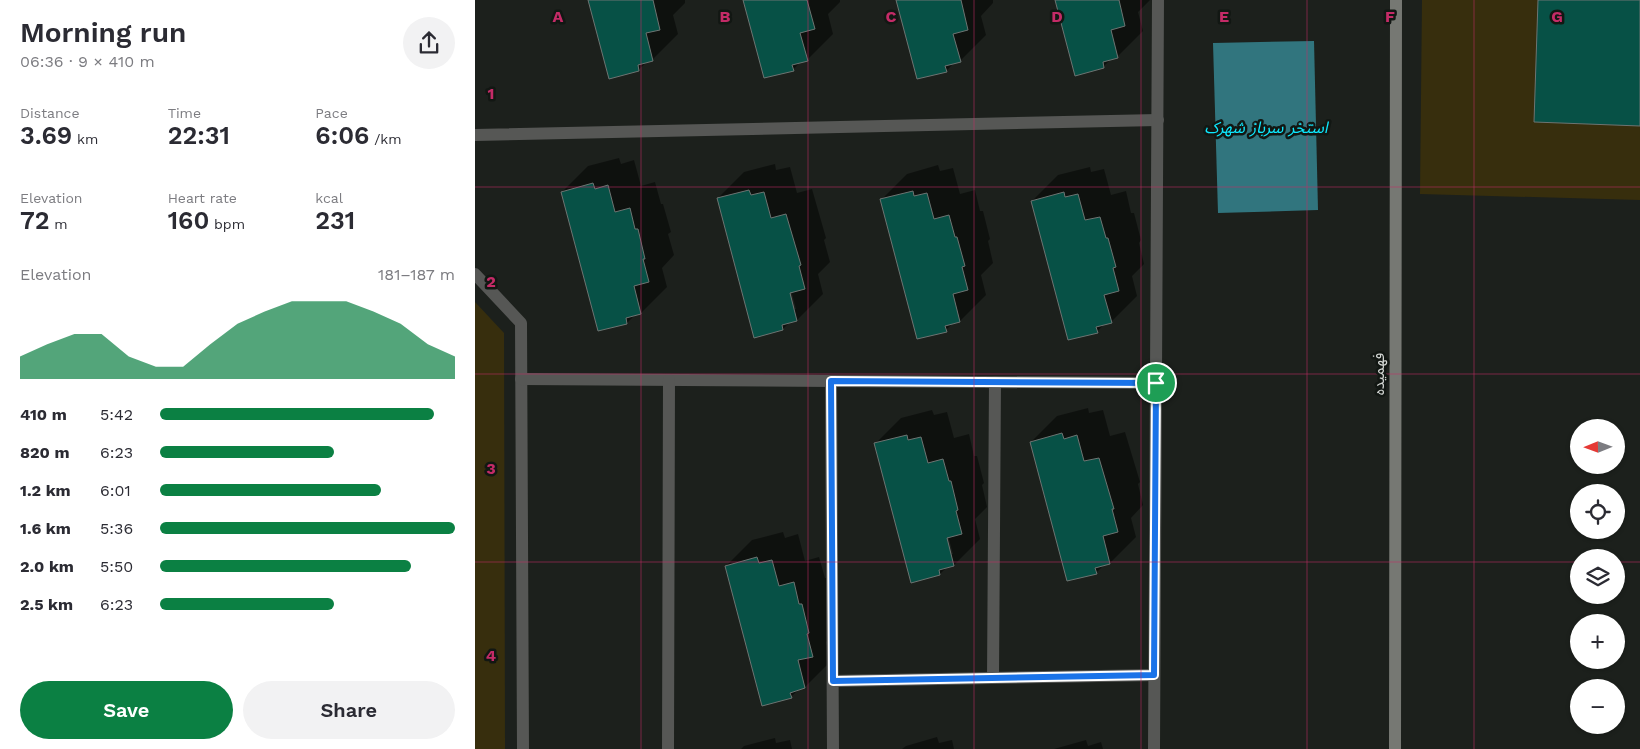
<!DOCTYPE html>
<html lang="en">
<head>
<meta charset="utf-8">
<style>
  :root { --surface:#fff; --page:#f2f2f3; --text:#2b2b33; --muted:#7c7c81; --accent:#0b8043 }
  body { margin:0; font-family:"Work Sans","Noto Sans Arabic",sans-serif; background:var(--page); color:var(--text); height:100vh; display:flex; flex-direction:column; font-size:19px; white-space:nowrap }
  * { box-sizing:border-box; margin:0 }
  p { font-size:16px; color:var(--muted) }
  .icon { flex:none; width:28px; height:28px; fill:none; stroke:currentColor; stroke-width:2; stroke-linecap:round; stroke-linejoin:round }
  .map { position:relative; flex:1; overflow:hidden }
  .panel { display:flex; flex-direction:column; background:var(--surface); width:475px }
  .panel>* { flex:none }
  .needle { width:32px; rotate:269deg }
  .buttons { position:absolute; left:1095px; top:419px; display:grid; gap:10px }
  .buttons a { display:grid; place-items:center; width:55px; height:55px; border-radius:50%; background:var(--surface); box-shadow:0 1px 4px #0004; font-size:25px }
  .pin { position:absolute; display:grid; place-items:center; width:42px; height:42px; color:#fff; margin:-21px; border:2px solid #fff; border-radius:50%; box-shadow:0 1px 5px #0007 }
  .round { display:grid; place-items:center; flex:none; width:52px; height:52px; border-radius:26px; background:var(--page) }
  .head { display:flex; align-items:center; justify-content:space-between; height:85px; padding:0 20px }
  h1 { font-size:28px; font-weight:600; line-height:38px }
  .metrics { display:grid; grid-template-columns:repeat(3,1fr); gap:8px; height:85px; padding:5px 20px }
  .metrics div { display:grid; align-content:center }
  .metrics b { font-size:25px; font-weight:600 }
  .metrics small { font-size:14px; font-weight:400 }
  .metrics p { font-size:14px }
  .chart { height:140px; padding:10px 20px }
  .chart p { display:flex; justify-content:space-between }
  .chart svg { width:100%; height:90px; margin-top:5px; fill:var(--accent); opacity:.7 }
  .action { display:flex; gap:10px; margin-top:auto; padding:10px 20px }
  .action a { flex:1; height:58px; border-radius:30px; background:var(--accent); color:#fff; font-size:20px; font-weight:600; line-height:58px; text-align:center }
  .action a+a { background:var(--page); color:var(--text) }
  ul { padding:0 20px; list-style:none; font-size:16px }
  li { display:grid; grid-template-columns:80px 60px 1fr; align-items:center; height:38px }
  li i { height:12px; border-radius:6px; background:var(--accent) }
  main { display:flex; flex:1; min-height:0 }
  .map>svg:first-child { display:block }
</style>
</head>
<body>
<main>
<section class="panel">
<div class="head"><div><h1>Morning run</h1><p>06:36 · 9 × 410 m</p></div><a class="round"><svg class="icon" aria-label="share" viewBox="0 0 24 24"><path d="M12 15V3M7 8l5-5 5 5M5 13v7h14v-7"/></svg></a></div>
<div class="metrics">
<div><p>Distance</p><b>3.69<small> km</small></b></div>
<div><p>Time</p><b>22:31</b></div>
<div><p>Pace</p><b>6:06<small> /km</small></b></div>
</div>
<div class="metrics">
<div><p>Elevation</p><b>72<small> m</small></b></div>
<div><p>Heart rate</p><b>160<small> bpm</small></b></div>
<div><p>kcal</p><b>231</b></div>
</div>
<div class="chart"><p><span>Elevation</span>181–187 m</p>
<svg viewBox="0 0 160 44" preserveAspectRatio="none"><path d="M0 44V33L10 27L20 22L30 22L40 33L50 38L60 38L70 27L80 17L90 11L100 6L110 6L120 6L130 11L140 17L150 27L160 33V44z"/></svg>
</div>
<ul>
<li><b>410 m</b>5:42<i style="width:93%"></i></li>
<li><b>820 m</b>6:23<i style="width:59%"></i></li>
<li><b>1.2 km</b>6:01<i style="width:75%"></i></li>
<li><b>1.6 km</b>5:36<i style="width:100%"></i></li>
<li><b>2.0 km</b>5:50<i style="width:85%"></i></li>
<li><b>2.5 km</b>6:23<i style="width:59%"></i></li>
</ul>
<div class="action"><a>Save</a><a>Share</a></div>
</section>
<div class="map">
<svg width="1165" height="749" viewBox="0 0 1165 749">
  <rect width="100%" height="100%" fill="#1c201c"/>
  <g fill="#372e0d">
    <path d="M 947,0 L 1165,0 L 1165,200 L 945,194 Z"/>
    <path d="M 0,302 L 29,333 L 30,749 L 0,749 Z"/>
  </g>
  <path fill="#31757e" d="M 839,41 L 843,210 L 743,213 L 738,43 Z"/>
  <g fill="#0007" fill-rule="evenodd">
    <path d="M 115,0 L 210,0 L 210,3 L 198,15 L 203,34 L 177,60 L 172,62 L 163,70 Z"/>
    <path d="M 270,0 L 365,0 L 365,2 L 353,14 L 358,34 L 332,60 L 326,61 L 318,70 Z"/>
    <path d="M 423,0 L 518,0 L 518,3 L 506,16 L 511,35 L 485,61 L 480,62 L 471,71 Z"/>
    <path d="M 581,0 L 675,0 L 663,12 L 668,31 L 642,57 L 636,59 L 628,67 Z"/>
    <path d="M 144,158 L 146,164 L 159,160 L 166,186 L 180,182 L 186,204 L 188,204 L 196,232 L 193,234 L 199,255 L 187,268 L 192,287 L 166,313 L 160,315 L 152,323 L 87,192 L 113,166 Z"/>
    <path d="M 300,164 L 301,170 L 315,167 L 322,193 L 337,189 L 351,238 L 349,240 L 355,262 L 343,274 L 348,294 L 322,320 L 316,321 L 308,329 L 280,336 L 243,198 L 269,172 ZM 315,286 L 321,309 L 318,309 L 312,287 Z"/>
    <path d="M 463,165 L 465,171 L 478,168 L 485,194 L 500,190 L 505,211 L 508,211 L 515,239 L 513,241 L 518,263 L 506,275 L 511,295 L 485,321 L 479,322 L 471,330 L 406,200 L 432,174 Z"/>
    <path d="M 615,167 L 616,172 L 629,169 L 636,195 L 651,191 L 656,213 L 659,213 L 666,240 L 664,243 L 669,264 L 657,276 L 662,296 L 636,322 L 630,323 L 622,332 L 557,201 L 583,175 Z"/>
    <path d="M 613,408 L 614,413 L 628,410 L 635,436 L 650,432 L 665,482 L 663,484 L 668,505 L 656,518 L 661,537 L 635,563 L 629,565 L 621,573 L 556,442 L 582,416 Z"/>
    <path d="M 457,410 L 459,415 L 472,412 L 479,438 L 494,434 L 499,456 L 502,456 L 509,483 L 507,485 L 512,507 L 500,519 L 505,539 L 479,565 L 473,566 L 465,574 L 400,444 L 426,418 ZM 469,532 L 472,532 L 478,554 L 475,554 Z"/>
    <path d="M 308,532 L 310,538 L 323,534 L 330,561 L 344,557 L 350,578 L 352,578 L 363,630 L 351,642 L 356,661 L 330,687 L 324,689 L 316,697 L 251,566 L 277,540 Z"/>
    <path d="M 462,737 L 464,743 L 477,740 L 479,749 L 427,749 L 431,746 Z"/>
    <path d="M 300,738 L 301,743 L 315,740 L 317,749 L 266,749 L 269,746 Z"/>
    <path d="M 611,740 L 613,746 L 626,742 L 628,749 L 579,749 Z"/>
  </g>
  <g fill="#075146" stroke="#6d7472">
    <path d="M 113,0 L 178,0 L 185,30 L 171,33 L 178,61 L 163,65 L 164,71 L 134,79 Z"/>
    <path d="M 268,0 L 332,0 L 340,29 L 325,33 L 333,61 L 317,65 L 319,71 L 289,78 Z"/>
    <path d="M 421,0 L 486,0 L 493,30 L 478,34 L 486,62 L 470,66 L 472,72 L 442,79 Z"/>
    <path d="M 580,0 L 644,0 L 650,26 L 636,30 L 643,58 L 628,62 L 629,68 L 600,76 Z"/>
    <path d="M 1063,0 L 1165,0 L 1165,126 L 1059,122 Z"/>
    <path d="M 118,183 L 120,189 L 133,185 L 140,212 L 155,208 L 160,229 L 163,229 L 170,259 L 168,259 L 174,282 L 159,286 L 166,314 L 151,318 L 152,324 L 123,331 L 86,192 Z"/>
    <path d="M 274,190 L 276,195 L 289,192 L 296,218 L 311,214 L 326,265 L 324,266 L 330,289 L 315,293 L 322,321 L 307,325 L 308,330 L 279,338 L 242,198 Z"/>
    <path d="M 438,191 L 439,196 L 452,193 L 459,219 L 474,215 L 480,237 L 482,237 L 490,266 L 487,267 L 493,290 L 478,294 L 485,322 L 470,326 L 472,332 L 442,339 L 405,199 Z"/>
    <path d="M 589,192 L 590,197 L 603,194 L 610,220 L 625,217 L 631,238 L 633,238 L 641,267 L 638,268 L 644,291 L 629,295 L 637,323 L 621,327 L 623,333 L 593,340 L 556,201 Z"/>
    <path d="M 587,433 L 589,439 L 602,435 L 609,461 L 624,458 L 639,509 L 637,509 L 643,532 L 628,536 L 635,564 L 620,568 L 622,574 L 592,581 L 555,442 Z"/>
    <path d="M 432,435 L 433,440 L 446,437 L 453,463 L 468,459 L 474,481 L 476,481 L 483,510 L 481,511 L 487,534 L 472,538 L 479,566 L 464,570 L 465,575 L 436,583 L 399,443 Z"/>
    <path d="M 282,557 L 284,563 L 297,560 L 304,586 L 319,582 L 324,604 L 327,604 L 334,633 L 332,634 L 338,657 L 323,660 L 330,688 L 315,693 L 317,698 L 287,706 L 250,566 Z"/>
  </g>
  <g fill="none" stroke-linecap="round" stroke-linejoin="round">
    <g stroke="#565755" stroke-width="12">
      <path d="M 0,135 L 683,120"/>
      <path d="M 0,274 L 46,323 L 48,749"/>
      <path d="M 46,379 L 681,383"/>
      <path d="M 356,381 L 358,749"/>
      <path d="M 518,678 L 520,382"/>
      <path d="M 358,681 L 679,675"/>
      <path d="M 193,749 L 194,380"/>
      <path d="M 679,749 L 683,0"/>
    </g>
    <path stroke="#767873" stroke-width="12" d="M 920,749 L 921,0"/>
  </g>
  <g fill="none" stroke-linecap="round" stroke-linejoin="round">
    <g stroke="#fff" stroke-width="10">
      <path id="route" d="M 356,381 L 681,383 L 679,675 L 358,681 Z"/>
    </g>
    <use href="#route" stroke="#1a73e8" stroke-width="6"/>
  </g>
  <path fill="none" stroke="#c42b67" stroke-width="1" stroke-opacity="0.55" d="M 166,0 L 166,749M 333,0 L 333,749M 499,0 L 499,749M 666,0 L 666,749M 832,0 L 832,749M 999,0 L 999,749M 0,187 L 1165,187M 0,374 L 1165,374M 0,562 L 1104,562M 1141,562 L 1165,562"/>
  <g text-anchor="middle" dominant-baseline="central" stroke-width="5" stroke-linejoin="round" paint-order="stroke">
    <g font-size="15" fill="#d4d7d4" stroke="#121713">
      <text transform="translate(904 374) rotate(-90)">فهمیده</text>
    </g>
    <g font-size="16" font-style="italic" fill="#0de9ff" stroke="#121713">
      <text x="791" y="127">استخر سرباز شهرک</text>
    </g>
  </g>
  <g font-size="16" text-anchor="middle" font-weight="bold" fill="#c42b67" stroke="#121713" stroke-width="5" stroke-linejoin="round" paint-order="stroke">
    <text x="83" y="22">A</text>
    <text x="250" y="22">B</text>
    <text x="416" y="22">C</text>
    <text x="582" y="22">D</text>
    <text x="749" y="22">E</text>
    <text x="915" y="22">F</text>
    <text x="1082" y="22">G</text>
    <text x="16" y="99">1</text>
    <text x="16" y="287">2</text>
    <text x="16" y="474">3</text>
    <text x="16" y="661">4</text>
  </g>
</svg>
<div class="buttons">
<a><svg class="needle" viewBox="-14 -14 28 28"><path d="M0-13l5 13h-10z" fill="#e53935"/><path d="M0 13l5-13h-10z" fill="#7c7c81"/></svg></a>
<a><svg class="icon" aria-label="locate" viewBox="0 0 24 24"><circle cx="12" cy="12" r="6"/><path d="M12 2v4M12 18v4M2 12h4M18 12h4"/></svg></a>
<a><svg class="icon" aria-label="layers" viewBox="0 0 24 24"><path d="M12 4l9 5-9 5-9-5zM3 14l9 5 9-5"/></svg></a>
<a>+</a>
<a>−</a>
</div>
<div class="pin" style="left:681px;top:383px;background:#1e9e55"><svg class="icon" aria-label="arrive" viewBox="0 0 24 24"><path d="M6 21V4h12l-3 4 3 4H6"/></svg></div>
</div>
</main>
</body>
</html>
